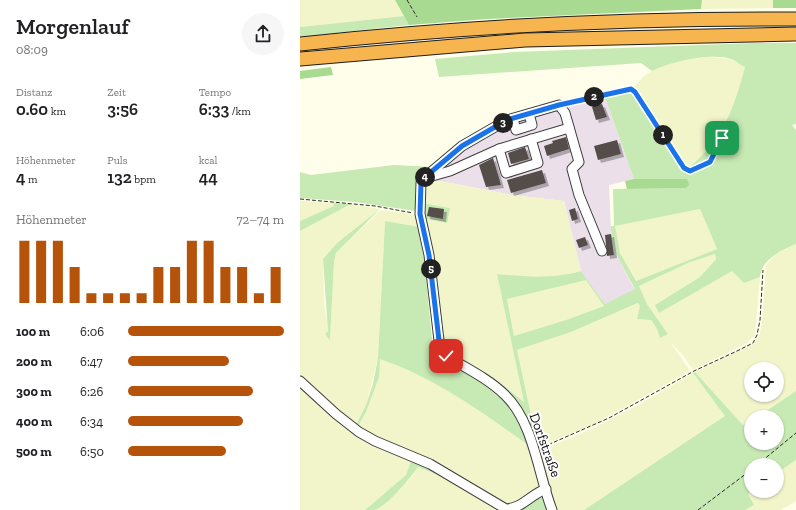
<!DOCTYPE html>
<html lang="de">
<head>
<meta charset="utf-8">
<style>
  :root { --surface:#fff; --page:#f6f6f6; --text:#202124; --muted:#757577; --accent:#b45309 }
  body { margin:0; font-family:"Zilla Slab",serif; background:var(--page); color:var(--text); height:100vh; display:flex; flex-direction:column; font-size:15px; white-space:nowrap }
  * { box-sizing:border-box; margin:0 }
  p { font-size:13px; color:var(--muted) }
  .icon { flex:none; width:22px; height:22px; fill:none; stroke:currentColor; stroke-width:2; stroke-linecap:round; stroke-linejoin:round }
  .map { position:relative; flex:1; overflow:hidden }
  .panel { display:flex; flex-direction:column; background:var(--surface); width:300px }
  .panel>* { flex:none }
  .buttons { position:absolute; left:444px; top:362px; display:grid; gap:8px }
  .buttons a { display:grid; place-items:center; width:40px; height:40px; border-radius:50%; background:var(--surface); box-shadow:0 1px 3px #0004; font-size:20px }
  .pin { position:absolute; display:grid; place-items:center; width:34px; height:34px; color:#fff; margin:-17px; border-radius:8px; box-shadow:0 2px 6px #0006 }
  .km { position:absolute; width:20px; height:20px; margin:-10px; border-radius:50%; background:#222; color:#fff; font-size:11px; line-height:20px; text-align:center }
  .round { display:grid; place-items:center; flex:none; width:42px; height:42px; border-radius:21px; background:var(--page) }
  .headline { display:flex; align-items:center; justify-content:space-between; height:68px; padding:0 16px }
  h1 { font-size:22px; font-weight:600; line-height:30px }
  .metrics { display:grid; grid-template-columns:repeat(3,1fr); gap:6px; height:68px; padding:4px 16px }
  .metrics div { display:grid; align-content:center }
  .metrics b { font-size:17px; font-weight:600 }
  .metrics small { font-size:11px; font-weight:400 }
  .metrics p { font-size:11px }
  .chart { height:112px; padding:8px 16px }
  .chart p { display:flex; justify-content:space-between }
  .chart svg { width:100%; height:72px; margin-top:4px; stroke:var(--accent); stroke-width:6 }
  ul { padding:0 16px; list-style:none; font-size:13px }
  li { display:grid; grid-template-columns:64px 48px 1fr; align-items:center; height:30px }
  li i { height:10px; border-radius:5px; background:var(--accent) }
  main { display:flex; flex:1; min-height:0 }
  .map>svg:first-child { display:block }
</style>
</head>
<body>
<main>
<section class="panel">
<div class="headline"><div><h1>Morgenlauf</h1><p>08:09</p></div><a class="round"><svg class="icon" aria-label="share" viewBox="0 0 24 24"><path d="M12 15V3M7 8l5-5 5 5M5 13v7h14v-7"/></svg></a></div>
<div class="metrics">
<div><p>Distanz</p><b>0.60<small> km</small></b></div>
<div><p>Zeit</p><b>3:56</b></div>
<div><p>Tempo</p><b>6:33<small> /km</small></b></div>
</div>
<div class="metrics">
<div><p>Höhenmeter</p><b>4<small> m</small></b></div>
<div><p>Puls</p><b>132<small> bpm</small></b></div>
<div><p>kcal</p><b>44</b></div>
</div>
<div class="chart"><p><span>Höhenmeter</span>72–74 m</p>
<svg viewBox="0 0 160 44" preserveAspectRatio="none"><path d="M5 44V6M15 44V6M25 44V6M35 44V22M45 44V38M55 44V38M65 44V38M75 44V38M85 44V22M95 44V22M105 44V6M115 44V6M125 44V22M135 44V22M145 44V38M155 44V22"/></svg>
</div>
<ul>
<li><b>100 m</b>6:06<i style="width:100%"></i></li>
<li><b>200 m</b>6:47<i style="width:65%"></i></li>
<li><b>300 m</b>6:26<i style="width:80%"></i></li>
<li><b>400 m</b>6:34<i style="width:74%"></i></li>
<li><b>500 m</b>6:50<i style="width:63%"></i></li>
</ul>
</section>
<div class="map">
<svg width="496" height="510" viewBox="0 0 496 510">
  <defs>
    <filter id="shadow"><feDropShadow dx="3" dy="3" stdDeviation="0" flood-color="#0004"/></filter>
  </defs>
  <rect width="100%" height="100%" fill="#fffeea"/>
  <path fill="#ebdfea" d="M 305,97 L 334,179 L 309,185 L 311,229 L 316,254 L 335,290 L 305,304 L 281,271 L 264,201 L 212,195 L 129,179 L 164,150 L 208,124 L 260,107 Z"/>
  <g fill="#f2f5ca" fill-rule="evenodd">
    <path d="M 0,0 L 95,0 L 104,16 L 0,27 Z"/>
    <path d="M 402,0 L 473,0 L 473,8 L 401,9 Z"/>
    <path d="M 408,57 L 430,59 L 445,67 L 438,95 L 426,123 L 417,139 L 403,156 L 386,168 L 334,87 L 344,76 L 358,67 L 379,61 Z"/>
    <path d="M 129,179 L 212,195 L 264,201 L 281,271 L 248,278 L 232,278 L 197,274 L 224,402 L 194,378 L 144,347 L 123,218 L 150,208 L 122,203 L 125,183 Z"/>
    <path d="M 0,201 L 33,203 L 35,206 L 0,221 Z"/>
    <path d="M 51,204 L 80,209 L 37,243 L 23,259 L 24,303 L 30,340 L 34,262 L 36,253 L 81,210 L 118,215 L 120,227 L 85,221 L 78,358 L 66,405 L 55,427 L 0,379 L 0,231 Z"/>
    <path d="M 400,209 L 417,249 L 336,281 L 320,253 L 314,226 Z"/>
    <path d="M 496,244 L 496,391 L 457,417 L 451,417 L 451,421 L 443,425 L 395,372 L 453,344 L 459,336 L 462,323 L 466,265 L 476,254 ZM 451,369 L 477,369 L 477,395 L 451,395 Z"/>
    <path d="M 415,254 L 416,258 L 400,277 L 355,305 L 432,271 L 444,283 L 460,277 L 455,335 L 447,343 L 393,370 L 382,354 L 370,342 L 390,371 L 294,424 L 238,447 L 217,350 L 271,332 L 339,303 L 357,329 L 360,338 L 368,334 L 347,304 L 339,286 L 388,263 Z"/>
    <path d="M 286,279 L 304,306 L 266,320 L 214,336 L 207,299 Z"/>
    <path d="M 80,358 L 134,382 L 166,401 L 232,448 L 242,486 L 211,507 L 57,428 L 66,412 Z"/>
    <path d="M 393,373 L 426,416 L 284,510 L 257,510 L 240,451 L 293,428 L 340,404 Z"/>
    <path d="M 0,383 L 46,424 L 112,458 L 106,475 L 65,510 L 0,510 Z"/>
    <path d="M 496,460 L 496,501 L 481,510 L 445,510 L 454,505 L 447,494 L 451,491 L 477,491 L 477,473 Z"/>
    <path d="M 118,467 L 143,477 L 197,510 L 75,510 L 91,498 L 109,480 Z"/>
  </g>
  <g fill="#c7e9b3" fill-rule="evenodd">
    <path d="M 104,16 L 109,25 L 0,37 L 0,27 Z"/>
    <path d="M 454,43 L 496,43 L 496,124 L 492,125 L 496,130 L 496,244 C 481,250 461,260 460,277 L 444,283 L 432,271 L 359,313 L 355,305 L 400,277 L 416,259 L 415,254 L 388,263 L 339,286 L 347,304 L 368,334 L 360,338 L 357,329 L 351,320 L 337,319 L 340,306 L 338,303 L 271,332 L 217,350 L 238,447 L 236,449 L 214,401 L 147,352 L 144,347 L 194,378 L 224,402 L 197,274 C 226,277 252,279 281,271 L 305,304 L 335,289 L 316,254 L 311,229 L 311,226 L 314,226 L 313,189 L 386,188 L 387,179 L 334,179 L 305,97 L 330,90 L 334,92 L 384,170 L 389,171 L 389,167 C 423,140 434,108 445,67 C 440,65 436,61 431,59 C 413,52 368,62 352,71 L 341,63 L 139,77 L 135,59 L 215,52 ZM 400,209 L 417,249 L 336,281 L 320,253 L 315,226 ZM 286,280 L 304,306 L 266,320 L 214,336 L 207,299 Z"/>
    <path d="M 94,165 L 134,167 L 120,175 L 116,211 L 55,202 L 0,198 L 0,172 L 11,175 Z"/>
    <path d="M 33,203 L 51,204 L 0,231 L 0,221 L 34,206 Z"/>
    <path d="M 122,203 L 150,208 L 147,223 L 123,218 Z"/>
    <path d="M 80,209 L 36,253 L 34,262 L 30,340 L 25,334 L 28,331 L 23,259 L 37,243 Z"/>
    <path d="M 85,221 L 120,227 L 123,235 L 119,235 L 124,258 L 133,349 L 204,397 L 216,414 L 232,448 C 182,412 139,380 80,359 L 79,377 L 66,412 L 57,428 L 55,427 L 66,405 L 73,384 L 78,358 Z"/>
    <path d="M 395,372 L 443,425 L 451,421 L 451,443 L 477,443 L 477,417 L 457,417 L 496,391 L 496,460 L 477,473 L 477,465 L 451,465 L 451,491 L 448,494 L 454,505 L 445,510 L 284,510 L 425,416 L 393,373 Z"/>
    <path d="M 112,458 L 204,509 L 243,493 L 250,510 L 197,510 L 143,477 L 118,467 C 110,478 87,507 74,510 C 72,510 67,510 65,510 L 106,475 Z"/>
  </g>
  <g fill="#a8da92">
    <path d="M 95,0 L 402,0 L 401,9 L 187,19 L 109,25 Z"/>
    <rect x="473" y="0" width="23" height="8"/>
    <path d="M 31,67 L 33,75 L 0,79 L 0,71 Z"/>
    <path d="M 334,179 L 387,179 L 389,185 L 386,188 L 327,189 L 325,181 Z"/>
  </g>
  <g fill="#544e48" filter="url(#shadow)">
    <path d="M 302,104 L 307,117 L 296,120 L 292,107 Z"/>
    <path d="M 266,137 L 269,149 L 247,156 L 244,146 L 253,143 L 252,141 Z"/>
    <path d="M 317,140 L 321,154 L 298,160 L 294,146 Z"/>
    <path d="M 225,147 L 229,159 L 211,164 L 208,153 Z"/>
    <path d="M 193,158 L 201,185 L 186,187 L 179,165 Z"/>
    <path d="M 242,170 L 246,183 L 211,193 L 207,180 Z"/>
    <path d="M 129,207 L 144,209 L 143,219 L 127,216 Z"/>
    <path d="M 275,208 L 278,219 L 272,221 L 269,210 Z"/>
    <path d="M 311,234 L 314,255 L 307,256 L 305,235 Z"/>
    <path d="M 285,237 L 288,245 L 279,248 L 276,240 Z"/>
  </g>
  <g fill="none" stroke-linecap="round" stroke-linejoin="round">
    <g stroke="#3e3e3e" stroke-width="11">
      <g id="minor">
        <path d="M 213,119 L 216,130 L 232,125 L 229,114"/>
        <path d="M 199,149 L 206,173 L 238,163 L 231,139"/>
        <path d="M 125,178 L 150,171 L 199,149 L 269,128"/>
        <path d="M 0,381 L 36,414 L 59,432 L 75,441 L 130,464 L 206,509 C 223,508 231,494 246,489"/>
        <path d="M 252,510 C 238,474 234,423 205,395 C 189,379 166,368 146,356 L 140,349 L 129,255 L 120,214 L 121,183 L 124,178 L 162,146 L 207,120 L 259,105 L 265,113 L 279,162 L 272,169 L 279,195 L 302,251"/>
      </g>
    </g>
    <g stroke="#1c1c1c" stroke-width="15">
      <g id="highway">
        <path d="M 0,44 C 165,26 330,18 496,19"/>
        <path d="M 0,59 L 225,40 L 496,34"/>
      </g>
    </g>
    <g stroke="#2d2d2d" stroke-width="1" stroke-dasharray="4 2" stroke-linecap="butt">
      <path d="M 107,0 L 117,17"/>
      <path d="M 267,103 L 331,89 L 335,92 L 384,168 L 390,171 L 409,162 L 428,129"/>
      <path d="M 0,199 L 75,206 L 113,213"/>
      <path d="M 243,447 L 309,418 L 394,371 L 437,351 L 453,343 L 457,335 L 460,320 L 463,270"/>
      <path d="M 457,465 L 496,433"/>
      <path d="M 398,510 L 451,470"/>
    </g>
    <use href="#minor" stroke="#fff" stroke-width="9"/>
    <use href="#highway" stroke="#f7b54f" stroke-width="13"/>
  </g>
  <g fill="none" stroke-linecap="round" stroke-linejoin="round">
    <g stroke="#fff" stroke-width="8">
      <path id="route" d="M 146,356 L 140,349 L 129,255 L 120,214 L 121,183 L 124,178 L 162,146 L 207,120 L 259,105 L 331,89 L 335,92 L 384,168 L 390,171 L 410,162 L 422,138"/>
    </g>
    <use href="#route" stroke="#1a73e8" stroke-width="5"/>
  </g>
  <g text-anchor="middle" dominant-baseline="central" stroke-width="4" stroke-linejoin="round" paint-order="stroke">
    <g font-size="14" fill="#0b0b0b" stroke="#fff">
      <text transform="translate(245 445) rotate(70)">Dorfstraße</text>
    </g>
  </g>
</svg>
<div class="buttons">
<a><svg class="icon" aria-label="locate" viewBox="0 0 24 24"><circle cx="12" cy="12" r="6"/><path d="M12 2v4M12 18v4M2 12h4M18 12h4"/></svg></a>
<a>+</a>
<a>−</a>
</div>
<div class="pin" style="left:422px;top:138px;background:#1e9e55"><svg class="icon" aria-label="arrive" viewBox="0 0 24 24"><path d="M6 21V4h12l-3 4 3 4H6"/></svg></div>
<div class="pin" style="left:146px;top:356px;background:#d93025"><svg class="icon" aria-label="check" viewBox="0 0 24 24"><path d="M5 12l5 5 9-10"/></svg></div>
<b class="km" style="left:363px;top:135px">1</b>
<b class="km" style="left:294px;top:97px">2</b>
<b class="km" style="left:203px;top:123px">3</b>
<b class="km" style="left:125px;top:177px">4</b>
<b class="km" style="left:131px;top:269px">5</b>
</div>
</main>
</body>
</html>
